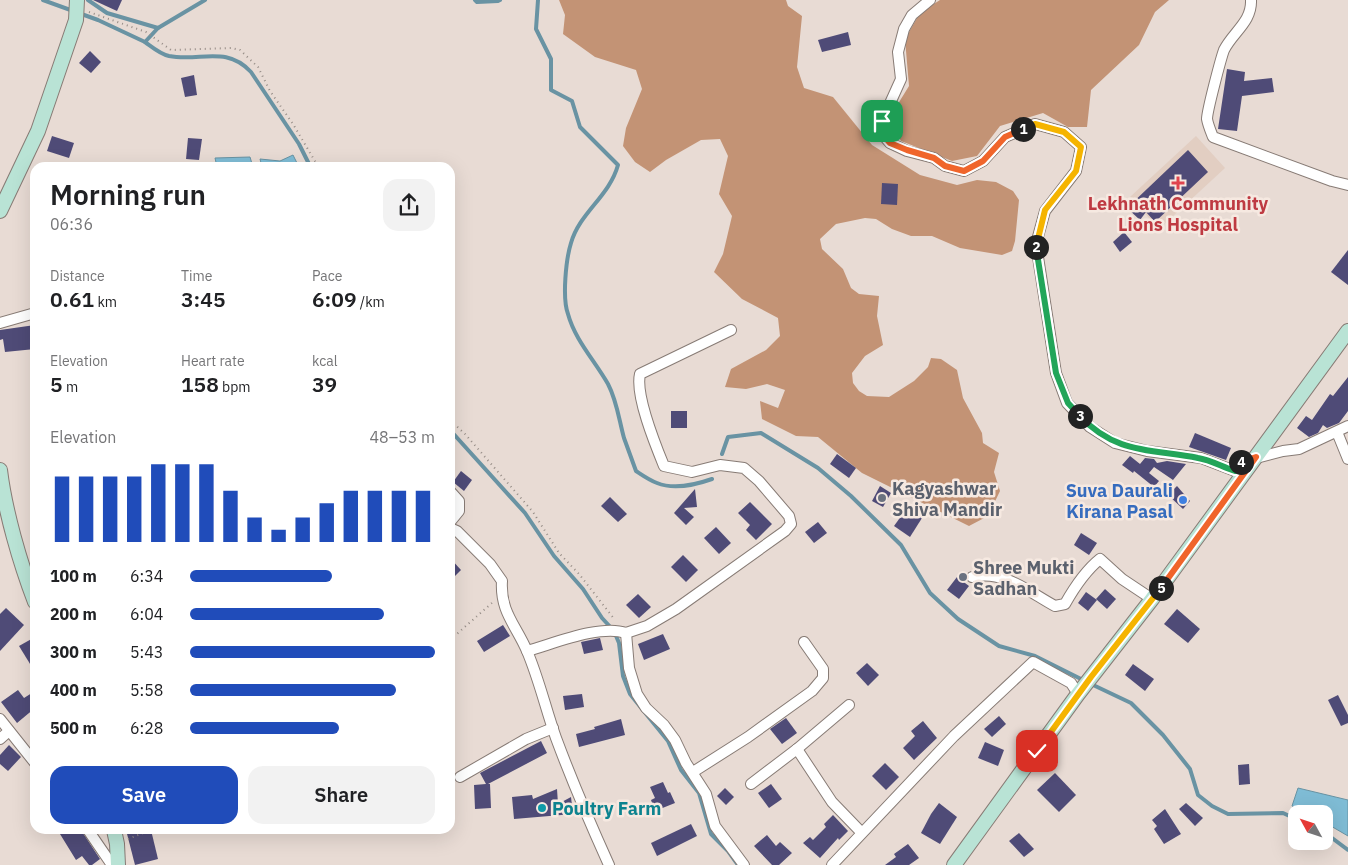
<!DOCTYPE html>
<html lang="en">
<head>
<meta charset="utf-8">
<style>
  :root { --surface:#fff; --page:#f2f2f2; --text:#202124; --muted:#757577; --accent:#204cba }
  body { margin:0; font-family:"IBM Plex Sans",sans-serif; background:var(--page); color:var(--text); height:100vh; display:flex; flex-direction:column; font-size:19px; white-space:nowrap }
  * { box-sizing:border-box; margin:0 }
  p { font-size:16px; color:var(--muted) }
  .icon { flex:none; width:28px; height:28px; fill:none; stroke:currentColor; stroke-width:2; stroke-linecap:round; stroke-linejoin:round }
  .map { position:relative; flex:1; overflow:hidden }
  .sheet { position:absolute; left:30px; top:162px; width:425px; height:672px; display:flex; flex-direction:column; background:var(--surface); border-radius:15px; box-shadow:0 5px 20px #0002 }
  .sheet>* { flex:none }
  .needle { width:32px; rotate:310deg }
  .buttons { position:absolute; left:1288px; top:805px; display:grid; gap:10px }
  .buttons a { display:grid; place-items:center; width:45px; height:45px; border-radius:10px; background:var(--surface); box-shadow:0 5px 20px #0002; font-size:25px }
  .pin { position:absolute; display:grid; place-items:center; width:42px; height:42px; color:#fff; margin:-21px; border-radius:10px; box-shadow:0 2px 8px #0006 }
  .km { position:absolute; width:25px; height:25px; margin:-12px; border-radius:50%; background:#222; color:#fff; font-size:14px; line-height:25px; text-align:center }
  .round { display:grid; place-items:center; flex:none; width:52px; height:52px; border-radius:15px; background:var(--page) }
  .headline { display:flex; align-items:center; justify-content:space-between; height:85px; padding:0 20px }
  h1 { font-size:28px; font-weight:600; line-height:38px }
  .stats { display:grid; grid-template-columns:repeat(3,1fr); gap:8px; height:85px; padding:5px 20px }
  .stats div { display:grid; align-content:center }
  .stats b { font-size:21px; font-weight:600 }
  .stats small { font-size:14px; font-weight:400 }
  .stats p { font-size:14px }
  .chart { height:140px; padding:10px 20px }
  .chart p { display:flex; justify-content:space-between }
  .chart svg { width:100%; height:90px; margin-top:5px; stroke:var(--accent); stroke-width:6 }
  .button { display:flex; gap:10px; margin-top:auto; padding:10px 20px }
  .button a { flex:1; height:58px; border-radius:15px; background:var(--accent); color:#fff; font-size:20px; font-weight:600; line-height:58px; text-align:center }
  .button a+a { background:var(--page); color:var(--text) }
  ul { padding:0 20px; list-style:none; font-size:16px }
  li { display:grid; grid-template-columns:80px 60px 1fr; align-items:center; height:38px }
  li i { height:12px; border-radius:6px; background:var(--accent) }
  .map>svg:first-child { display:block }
</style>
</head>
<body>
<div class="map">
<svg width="1348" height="865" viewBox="0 0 1348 865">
  <rect width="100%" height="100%" fill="#e8dbd4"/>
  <path fill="#e2cec2" d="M 1196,136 L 1225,168 L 1159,229 L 1130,197 Z"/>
  <g fill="#c39375">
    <path d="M 559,0 L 786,0 L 788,6 L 802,16 L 797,67 L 804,88 L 833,97 L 872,145 L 920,175 L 957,185 L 977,180 L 996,182 L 1013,191 L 1019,200 L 1015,241 L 1012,251 L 1002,255 L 960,248 L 932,236 L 911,236 L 892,229 L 876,219 L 865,218 L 836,224 L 820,239 L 822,249 L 843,269 L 851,288 L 859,294 L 879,296 L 877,316 L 883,345 L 865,356 L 852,373 L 853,383 L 859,391 L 867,396 L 889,397 L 914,381 L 928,367 L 931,358 L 941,359 L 957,370 L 963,398 L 982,433 L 983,443 L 999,453 L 994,472 L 1000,491 L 988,516 L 969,526 L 862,473 L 818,437 L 796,436 L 762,419 L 760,401 L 778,408 L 785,390 L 767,384 L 746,389 L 725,387 L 731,369 L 766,350 L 780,336 L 778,318 L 742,299 L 714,272 L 723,254 L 732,216 L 719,194 L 728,156 L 720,139 L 701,140 L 666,160 L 650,172 L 635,162 L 623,146 L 626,128 L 642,89 L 636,70 L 595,57 L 563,34 L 565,15 Z"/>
    <path d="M 940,0 L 1169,0 L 1155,12 L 1139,45 L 1091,90 L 1087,127 L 1068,127 L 1043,113 L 1000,126 L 977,156 L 952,161 L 901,141 L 888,120 L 909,86 L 905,39 L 920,13 Z"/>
  </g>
  <g fill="#7fbcd5" stroke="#6993a3">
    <path d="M 293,155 L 299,167 L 262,167 L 260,159 L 280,161 Z"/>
    <path d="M 250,157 L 253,167 L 217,167 L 215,158 Z"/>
    <path d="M 1298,788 L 1348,800 L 1348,836 L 1324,822 L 1324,814 L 1309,814 L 1292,806 Z"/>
  </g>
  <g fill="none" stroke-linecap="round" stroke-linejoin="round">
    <g stroke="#6993a3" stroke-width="4">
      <path d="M 43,0 L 98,20 L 145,42 L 158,28"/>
      <path d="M 88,0 L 107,13 L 158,28 L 205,0"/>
      <path d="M 475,0 L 477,2 L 498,1 L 500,0"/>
      <path d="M 538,0 L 536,29 L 551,59 L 551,90 L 572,101 L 580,127 L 618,165 C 609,197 580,212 571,243 C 566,259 562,298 568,314 C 575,340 595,361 608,384 C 617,401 619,420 624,438 C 628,449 632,460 636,471 C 642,475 649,480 657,483 C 674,490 695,485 712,479"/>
      <path d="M 145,42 C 152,47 160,54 169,56 C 200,62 226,45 251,72 L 299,144 L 311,168"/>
      <path d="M 450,430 L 525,513 L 554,556 L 583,589 L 602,618 L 614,631 L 619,643 L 623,676 L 630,694 L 668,741 L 681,770 L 699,793 L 711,834 L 728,851 L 738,865"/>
      <path d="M 722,454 L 728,437 L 761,433 L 818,468 L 851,496 L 901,545 L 930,593 L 958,619 L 999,646 L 1035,656 L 1085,681"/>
      <path d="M 1091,684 L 1131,703 L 1163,735 L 1190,769 L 1198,795 L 1212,806 L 1228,814 L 1283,813 L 1296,819"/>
      <path d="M 1324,832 L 1348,850"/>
    </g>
  </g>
  <g fill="#4f4b77">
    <path d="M 93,0 L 122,0 L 117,11 Z"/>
    <path d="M 848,32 L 851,45 L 822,52 L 818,40 Z"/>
    <path d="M 90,51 L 101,62 L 91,73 L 79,63 Z"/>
    <path d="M 1227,69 L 1245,72 L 1244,81 L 1272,78 L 1274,92 L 1242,96 L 1237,131 L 1218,129 Z"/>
    <path d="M 194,75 L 197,95 L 185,97 L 181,78 Z"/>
    <path d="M 52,136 L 74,143 L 69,158 L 47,151 Z"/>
    <path d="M 188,138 L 202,139 L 199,160 L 186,159 Z"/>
    <path d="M 1188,150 L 1208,172 L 1155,222 L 1146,212 L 1140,220 L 1127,208 Z"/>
    <path d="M 882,183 L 898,184 L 897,205 L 881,204 Z"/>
    <path d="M 1124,232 L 1132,242 L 1120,252 L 1113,242 Z"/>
    <path d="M 1348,250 L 1348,285 L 1331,272 Z"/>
    <path d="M 35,325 L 35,349 L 5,352 L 3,339 L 0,340 L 0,330 Z"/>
    <path d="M 1348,377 L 1348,411 L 1339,423 L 1327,428 L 1323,425 L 1318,433 L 1309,437 L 1297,428 L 1306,416 L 1312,420 L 1330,394 L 1333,396 Z"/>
    <rect x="671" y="411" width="16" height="17"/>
    <path d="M 1195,433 L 1231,448 L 1226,460 L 1189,447 Z"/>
    <path d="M 837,454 L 856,468 L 849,478 L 830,464 Z"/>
    <path d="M 1130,456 L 1140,464 L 1145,458 L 1154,459 L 1157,463 L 1167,461 L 1186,464 L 1173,480 L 1154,467 L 1149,473 L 1159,481 L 1154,487 L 1134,471 L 1133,473 L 1122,465 Z"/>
    <path d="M 461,471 L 472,480 L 464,491 L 453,482 Z"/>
    <path d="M 880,486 L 891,493 L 883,507 L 872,501 Z"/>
    <path d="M 1177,486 L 1190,501 L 1183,509 L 1168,495 Z"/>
    <path d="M 695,489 L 697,507 L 684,508 L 694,517 L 686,525 L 674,513 Z"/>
    <path d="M 610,497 L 627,514 L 618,522 L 601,506 Z"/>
    <path d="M 750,502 L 772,524 L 756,540 L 746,530 L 750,525 L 738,513 Z"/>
    <path d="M 907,508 L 922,518 L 910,537 L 894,526 Z"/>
    <path d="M 818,522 L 827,533 L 814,543 L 805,532 Z"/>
    <path d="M 716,527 L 731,543 L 719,554 L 704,538 Z"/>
    <path d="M 1081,533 L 1097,543 L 1089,555 L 1074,545 Z"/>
    <path d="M 683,555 L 698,570 L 686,582 L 671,567 Z"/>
    <path d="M 450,558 L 461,570 L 450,581 Z"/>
    <path d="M 957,577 L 969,586 L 959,599 L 947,590 Z"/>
    <path d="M 1105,589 L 1116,599 L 1107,609 L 1096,599 Z"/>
    <path d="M 1086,592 L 1097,600 L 1088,611 L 1078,603 Z"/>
    <path d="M 638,594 L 651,607 L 639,618 L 626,605 Z"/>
    <path d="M 6,608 L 24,625 L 0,651 L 0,614 Z"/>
    <path d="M 1177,609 L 1200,629 L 1188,643 L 1164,624 Z"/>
    <path d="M 503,625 L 510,636 L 484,652 L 477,641 Z"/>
    <path d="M 663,634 L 670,649 L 644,660 L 638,644 Z"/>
    <path d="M 35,637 L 35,672 L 19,646 Z"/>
    <path d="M 600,638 L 603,650 L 584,654 L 581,642 Z"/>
    <path d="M 867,663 L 879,675 L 868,686 L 856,673 Z"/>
    <path d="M 1133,664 L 1154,679 L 1145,691 L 1125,675 Z"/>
    <path d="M 18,690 L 24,698 L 35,691 L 35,708 L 17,723 L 1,702 Z"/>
    <path d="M 582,694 L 584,707 L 565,710 L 563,696 Z"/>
    <path d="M 1338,695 L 1348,715 L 1348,723 L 1341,726 L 1328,700 Z"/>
    <path d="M 999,716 L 1006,724 L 992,737 L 984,729 Z"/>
    <path d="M 786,718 L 797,733 L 782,744 L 770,729 Z"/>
    <path d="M 621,719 L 625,735 L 579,747 L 576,734 L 595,729 L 594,727 Z"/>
    <path d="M 923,721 L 937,738 L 914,760 L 903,748 L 915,736 L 911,731 Z"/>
    <path d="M 541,741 L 547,753 L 488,784 L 490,784 L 491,808 L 475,809 L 474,785 L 486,784 L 480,773 Z"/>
    <path d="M 985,742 L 1004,750 L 998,766 L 978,758 Z"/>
    <path d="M 9,745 L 21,757 L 8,771 L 0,764 L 0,755 Z"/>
    <path d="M 885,763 L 899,777 L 886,790 L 872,776 Z"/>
    <path d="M 1249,764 L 1250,784 L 1239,785 L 1238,765 Z"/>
    <path d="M 1055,773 L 1076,795 L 1059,812 L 1037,790 Z"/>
    <path d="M 663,782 L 668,793 L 670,792 L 675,803 L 655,811 L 651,800 L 655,798 L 650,787 Z"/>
    <path d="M 771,784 L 782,799 L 769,808 L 758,793 Z"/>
    <path d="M 725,788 L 734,797 L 726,805 L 717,796 Z"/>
    <path d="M 557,789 L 558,804 L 571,797 L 573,814 L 514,819 L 512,797 L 532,795 L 533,799 Z"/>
    <path d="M 939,803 L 957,817 L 940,844 L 921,833 L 931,814 Z"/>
    <path d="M 1186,803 L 1203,818 L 1195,826 L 1179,809 Z"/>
    <path d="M 1165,809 L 1181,834 L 1164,844 L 1154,829 L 1157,826 L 1152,820 Z"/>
    <path d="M 833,815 L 848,831 L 839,840 L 838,838 L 820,858 L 803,843 L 810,837 L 813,840 L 826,827 L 824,824 Z"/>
    <path d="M 691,824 L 697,836 L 657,856 L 651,843 Z"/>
    <path d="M 67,830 L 81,830 L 100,859 L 92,865 L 89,865 L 82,856 L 76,860 L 60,834 Z"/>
    <path d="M 126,830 L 151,830 L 158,859 L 135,865 Z"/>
    <path d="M 1019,833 L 1034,849 L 1024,857 L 1009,841 Z"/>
    <path d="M 767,835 L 776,846 L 780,842 L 792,853 L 779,865 L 772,865 L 754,846 Z"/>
    <path d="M 908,844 L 919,858 L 909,865 L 885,865 L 896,857 L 894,854 Z"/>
  </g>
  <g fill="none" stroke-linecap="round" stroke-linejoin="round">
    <g stroke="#877b75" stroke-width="12">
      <g id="street">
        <path d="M 930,0 L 912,15 L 904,29 L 898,52 L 901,79 L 882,121 L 883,135 L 890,143 L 907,151 L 934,158 L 945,166 L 964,171 L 983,161 L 1005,137 L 1035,124 L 1064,132 L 1081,147 L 1076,171 L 1045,211 L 1036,244 L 1056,373 L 1067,403 L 1090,427 L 1115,443 L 1147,451 L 1201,458 L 1235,471 L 1241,462 L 1283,451 L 1299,449 L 1348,426"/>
        <path d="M 1251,0 C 1252,22 1233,32 1224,50 C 1221,58 1207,111 1207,119 C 1208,125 1211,132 1213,137 L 1332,181 L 1348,185"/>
        <path d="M 0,323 L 35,313"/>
        <path d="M 1337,432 L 1348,459"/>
        <path d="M 450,491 L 459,501 L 459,511 L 450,522"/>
        <path d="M 450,528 L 457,531 L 490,564 L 502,581 C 500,612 516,625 527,651 C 539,679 546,710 556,738 C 572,781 590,823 609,865"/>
        <path d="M 972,577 C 1003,569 1029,592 1055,606 L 1065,604 C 1074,588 1085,571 1100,559 L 1122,579 L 1152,599"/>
        <path d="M 626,633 L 629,668 L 637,694 L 646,708 L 664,725 L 675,740 L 686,763 L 706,794 L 715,826 L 744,865"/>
        <path d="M 527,651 C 553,644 600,624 626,633 L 647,626 L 676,609 L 785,531 L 791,524 L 789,516 L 759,481 L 744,468 L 720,465 L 692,472 L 664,466 C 655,444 635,395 640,374 L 731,330"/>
        <path d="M 0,719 L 35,763"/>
        <path d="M 0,739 L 9,731"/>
        <path d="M 797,749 L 832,802 L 861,832"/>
        <path d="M 693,772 L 748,737 L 812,691 L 823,678 L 823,669 L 804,642"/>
        <path d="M 460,777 L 526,739 L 553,728"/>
        <path d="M 751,784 L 797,749 L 849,705"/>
        <path d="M 88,830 L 112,865"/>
        <path d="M 832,865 L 954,736 L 1033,662 L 1071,683 L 1078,694"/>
      </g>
    </g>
    <g stroke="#877b75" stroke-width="16">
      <g id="secondary">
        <path d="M 0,211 L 38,131 L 76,20 L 77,0"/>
        <path d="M 0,470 C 5,511 20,563 35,602"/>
        <path d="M 114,830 L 117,844 L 118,865"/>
        <path d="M 954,865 L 1078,694 L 1152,599 L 1348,331"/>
      </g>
    </g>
    <g stroke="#958c86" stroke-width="2" stroke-dasharray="1 4" stroke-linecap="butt">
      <path d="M 89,12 L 146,32 L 171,50 L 232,48 L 240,50 L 258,67 L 270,91 L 293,124 L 319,168"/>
      <path d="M 450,420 L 465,434 L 533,512 L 559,553 L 579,574 L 615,620"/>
      <path d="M 450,640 L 493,602"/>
      <path d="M 128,839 L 151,830"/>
    </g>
    <use href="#street" stroke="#fff" stroke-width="10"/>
    <use href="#secondary" stroke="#b9e3d5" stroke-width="14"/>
  </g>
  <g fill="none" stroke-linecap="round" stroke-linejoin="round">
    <g stroke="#fff" stroke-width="10">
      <path id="split-1" d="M 882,121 L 883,135 L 890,143 L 907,150 L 934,158 L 945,166 L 964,171 L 983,161 L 1005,137 L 1023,129"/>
    </g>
    <g stroke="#fff" stroke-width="10">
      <path id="split-2" d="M 1023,129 L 1035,124 L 1064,132 L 1081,147 L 1076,171 L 1045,210 L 1036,247"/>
    </g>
    <g stroke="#fff" stroke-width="10">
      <path id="split-3" d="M 1036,247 L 1056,373 L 1068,403 L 1080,416"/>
    </g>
    <g stroke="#fff" stroke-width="10">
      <path id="split-4" d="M 1080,416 C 1115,454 1152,449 1198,458 C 1211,460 1222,467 1235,471 L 1241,462"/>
    </g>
    <g stroke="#fff" stroke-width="10">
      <path id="split-5" d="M 1161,588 L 1256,457 L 1241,462"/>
    </g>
    <g stroke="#fff" stroke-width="10">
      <path id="split-6" d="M 1037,751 L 1091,677 L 1161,588"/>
    </g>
    <use href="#split-1" stroke="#f0652b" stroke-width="6"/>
    <use href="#split-2" stroke="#f5b400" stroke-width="6"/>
    <use href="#split-3" stroke="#22a559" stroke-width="6"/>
    <use href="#split-4" stroke="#22a559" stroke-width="6"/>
    <use href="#split-5" stroke="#f0652b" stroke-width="6"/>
    <use href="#split-6" stroke="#f5b400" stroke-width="6"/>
  </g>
  <path fill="#e0444e" stroke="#f6e9e1" stroke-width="2" d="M1175.5 175.5h5v5h5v5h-5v5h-5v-5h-5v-5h5z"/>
  <g fill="#6b7280" stroke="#f6e9e1" stroke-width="2">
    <circle cx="882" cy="498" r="5"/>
    <circle cx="963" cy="577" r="5"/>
  </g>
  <circle fill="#3f7fe0" stroke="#f6e9e1" stroke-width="2" cx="1183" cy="500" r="5"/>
  <circle fill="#0f9aa8" stroke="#f6e9e1" stroke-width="2" cx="542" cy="808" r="5"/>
  <g text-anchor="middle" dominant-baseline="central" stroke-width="5" stroke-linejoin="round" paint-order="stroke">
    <g font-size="18" font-weight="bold" fill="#be3a42" stroke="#f6e9e1">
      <text x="1178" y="203">Lekhnath Community<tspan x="1178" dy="21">Lions Hospital</tspan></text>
    </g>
    <g font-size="18" font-weight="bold" fill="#5b616d" stroke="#f6e9e1" text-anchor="start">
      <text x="892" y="488">Kagyashwar<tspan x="892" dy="21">Shiva Mandir</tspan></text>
      <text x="973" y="567">Shree Mukti<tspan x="973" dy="21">Sadhan</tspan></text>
    </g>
    <g font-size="18" font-weight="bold" fill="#366cbe" stroke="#f6e9e1" text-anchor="end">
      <text x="1173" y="490">Suva Daurali<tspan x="1173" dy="21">Kirana Pasal</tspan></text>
    </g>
    <g font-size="18" font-weight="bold" fill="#0d838f" stroke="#f6e9e1" text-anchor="start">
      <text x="552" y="808">Poultry Farm</text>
    </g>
  </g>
</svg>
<div class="buttons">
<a><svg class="needle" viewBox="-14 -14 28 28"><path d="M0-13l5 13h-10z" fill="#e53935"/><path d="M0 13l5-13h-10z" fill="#757577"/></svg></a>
</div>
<div class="pin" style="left:882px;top:121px;background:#1e9e55"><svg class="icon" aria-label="arrive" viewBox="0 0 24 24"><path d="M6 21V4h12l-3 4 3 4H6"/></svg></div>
<div class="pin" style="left:1037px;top:751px;background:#d93025"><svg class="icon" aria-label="check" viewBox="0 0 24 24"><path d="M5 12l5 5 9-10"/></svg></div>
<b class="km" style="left:1023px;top:129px">1</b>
<b class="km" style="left:1036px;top:247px">2</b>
<b class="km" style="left:1080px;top:416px">3</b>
<b class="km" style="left:1241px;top:462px">4</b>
<b class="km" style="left:1161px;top:588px">5</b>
<section class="sheet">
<div class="headline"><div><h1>Morning run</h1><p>06:36</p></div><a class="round"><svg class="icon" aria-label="share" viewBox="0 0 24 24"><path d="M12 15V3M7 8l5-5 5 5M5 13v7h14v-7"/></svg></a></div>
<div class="stats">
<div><p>Distance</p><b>0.61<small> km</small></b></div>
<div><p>Time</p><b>3:45</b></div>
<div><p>Pace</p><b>6:09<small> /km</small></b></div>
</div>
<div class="stats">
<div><p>Elevation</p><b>5<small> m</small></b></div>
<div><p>Heart rate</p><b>158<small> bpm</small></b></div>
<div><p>kcal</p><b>39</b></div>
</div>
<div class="chart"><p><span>Elevation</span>48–53 m</p>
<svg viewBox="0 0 160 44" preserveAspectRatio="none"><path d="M5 44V12M15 44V12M25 44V12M35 44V12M45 44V6M55 44V6M65 44V6M75 44V19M85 44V32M95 44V38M105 44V32M115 44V25M125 44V19M135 44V19M145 44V19M155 44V19"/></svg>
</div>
<ul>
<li><b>100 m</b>6:34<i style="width:58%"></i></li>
<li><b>200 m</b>6:04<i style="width:79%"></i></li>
<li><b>300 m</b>5:43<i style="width:100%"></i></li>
<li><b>400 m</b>5:58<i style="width:84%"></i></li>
<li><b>500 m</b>6:28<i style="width:61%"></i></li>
</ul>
<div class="button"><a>Save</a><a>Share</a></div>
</section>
</div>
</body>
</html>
